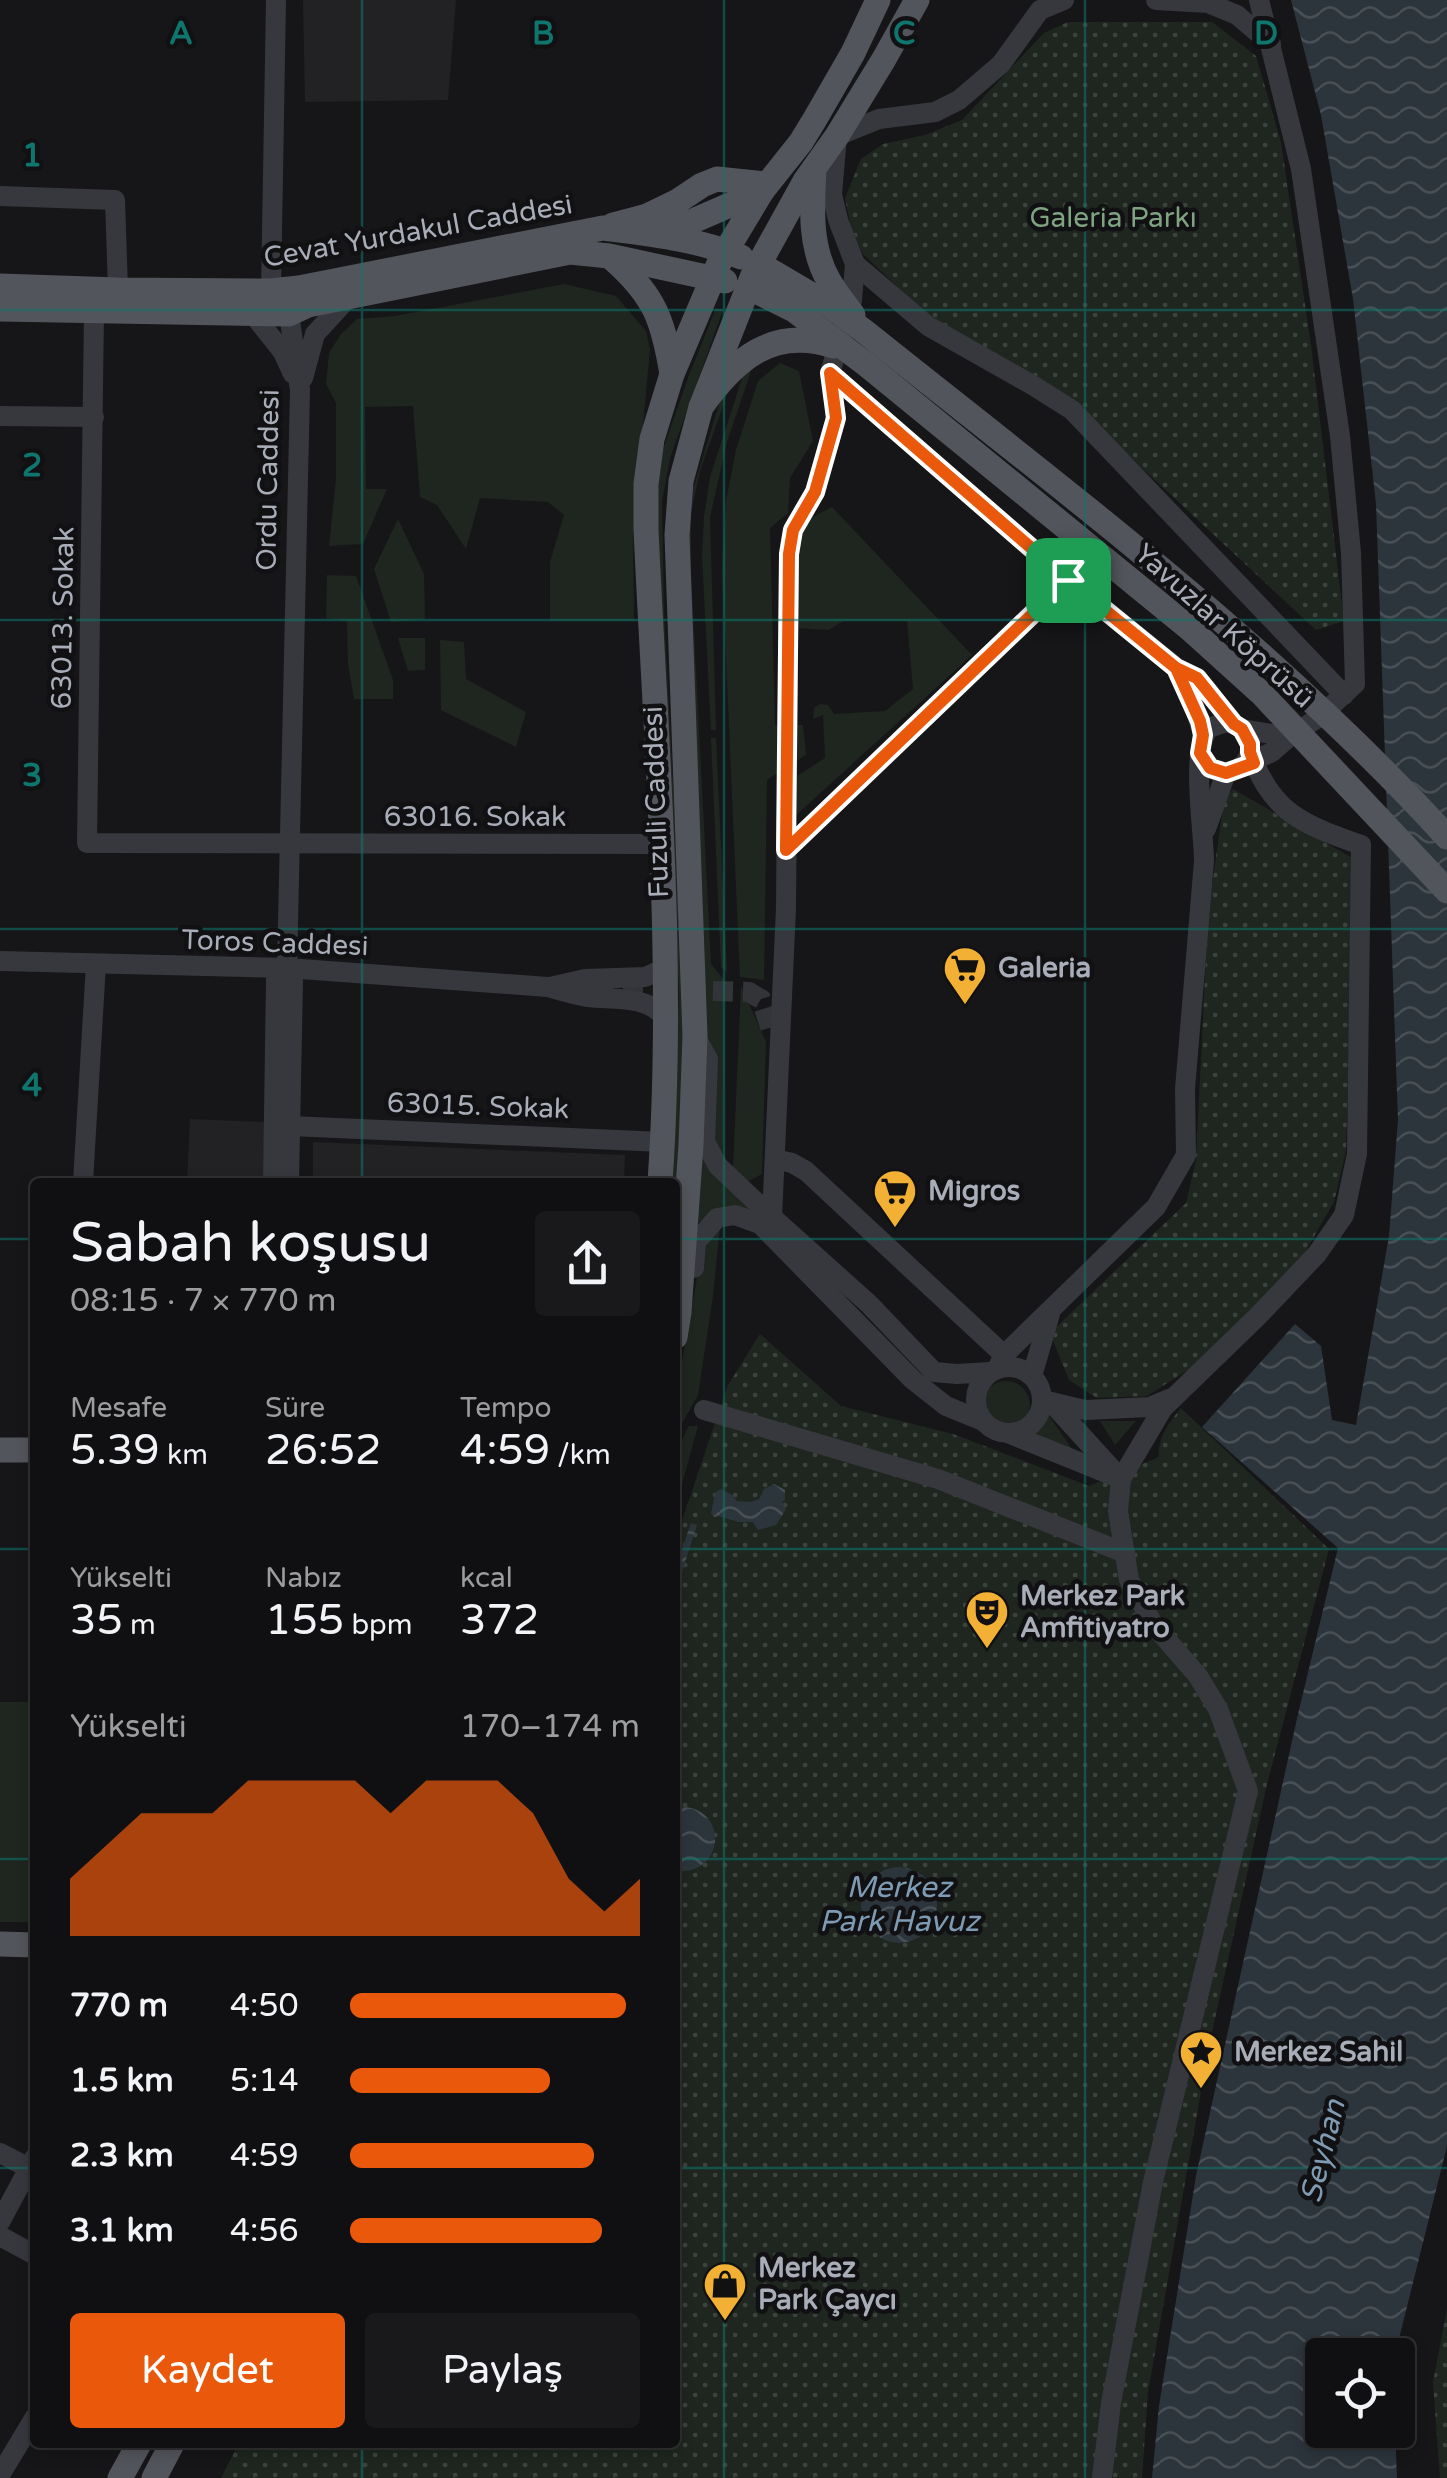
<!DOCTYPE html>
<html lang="tr">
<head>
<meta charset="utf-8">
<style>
  :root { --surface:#101012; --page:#19191b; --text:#f1f3f6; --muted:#9c9d9f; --line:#303032; --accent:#ea580c }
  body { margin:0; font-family:"Varela Round",sans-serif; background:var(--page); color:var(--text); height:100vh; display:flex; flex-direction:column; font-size:38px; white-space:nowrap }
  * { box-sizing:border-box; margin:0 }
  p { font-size:32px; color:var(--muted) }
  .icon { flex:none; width:55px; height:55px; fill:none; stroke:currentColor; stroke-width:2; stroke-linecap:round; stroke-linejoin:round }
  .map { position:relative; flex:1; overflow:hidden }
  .panel { position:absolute; left:30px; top:1178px; width:650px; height:1270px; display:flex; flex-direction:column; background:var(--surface); border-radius:10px; box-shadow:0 5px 15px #0003,0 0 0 2px var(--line) }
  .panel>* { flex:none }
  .controls { position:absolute; left:1305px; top:2338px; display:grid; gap:20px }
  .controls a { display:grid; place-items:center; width:110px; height:110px; border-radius:10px; background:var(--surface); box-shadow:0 5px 15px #0003,0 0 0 2px var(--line); font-size:50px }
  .pin { position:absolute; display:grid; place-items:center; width:85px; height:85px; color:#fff; margin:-42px; border-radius:20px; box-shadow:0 5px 15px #0006 }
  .round { display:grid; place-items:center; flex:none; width:105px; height:105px; border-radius:10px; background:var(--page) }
  .head { display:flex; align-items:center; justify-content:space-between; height:170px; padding:0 40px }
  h1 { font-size:55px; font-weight:600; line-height:75px }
  .metrics { display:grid; grid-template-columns:repeat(3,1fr); gap:15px; height:170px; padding:10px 40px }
  .metrics div { display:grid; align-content:center }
  .metrics b { font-size:42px; font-weight:600 }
  .metrics small { font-size:28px; font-weight:400 }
  .metrics p { font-size:28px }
  .chart { height:280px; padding:20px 40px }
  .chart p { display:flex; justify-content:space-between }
  .chart svg { width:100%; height:180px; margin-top:10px; fill:var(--accent); opacity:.7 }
  .primary-button { display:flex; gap:20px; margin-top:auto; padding:20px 40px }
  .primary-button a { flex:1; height:115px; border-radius:10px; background:var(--accent); color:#fff; font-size:40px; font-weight:600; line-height:115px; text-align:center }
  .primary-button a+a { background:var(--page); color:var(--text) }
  ul { padding:0 40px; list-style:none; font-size:32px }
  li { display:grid; grid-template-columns:160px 120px 1fr; align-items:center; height:75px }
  li i { height:25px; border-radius:12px; background:var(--accent) }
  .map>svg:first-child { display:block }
</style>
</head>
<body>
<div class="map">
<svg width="1447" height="2478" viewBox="0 0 1447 2478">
  <defs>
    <pattern id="park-dots" width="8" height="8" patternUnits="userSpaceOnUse" patternTransform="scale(2.5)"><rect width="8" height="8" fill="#1e261f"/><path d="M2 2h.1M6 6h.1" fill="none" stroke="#3c433d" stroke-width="1.8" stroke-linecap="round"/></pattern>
    <pattern id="water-waves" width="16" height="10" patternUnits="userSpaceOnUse" patternTransform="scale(2.5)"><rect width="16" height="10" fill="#2c353c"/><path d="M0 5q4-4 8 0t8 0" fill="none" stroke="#485056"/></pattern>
  </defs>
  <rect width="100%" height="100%" fill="#161618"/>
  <g fill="#222225">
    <path d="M 303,0 L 456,0 L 448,100 L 305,102 Z"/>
    <path d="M 190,1119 L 265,1122 L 263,1182 L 187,1182 Z"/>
    <path d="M 313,1142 L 625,1155 L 624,1182 L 313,1182 Z"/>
  </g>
  <g fill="#1e261f">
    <path d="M 564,284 L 616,296 L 646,331 L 650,349 L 633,535 L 634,621 L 550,621 L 550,562 L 564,515 L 548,502 L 480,498 L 466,549 L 437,505 L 420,497 L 413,406 L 365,407 L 366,489 L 387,489 L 363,544 L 329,546 L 336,479 L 336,403 L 326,384 L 329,353 L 341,334 L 357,319 L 395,316 Z"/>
    <path d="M 716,308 L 723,310 L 670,458 L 662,502 L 664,613 L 684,993 L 683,1071 L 675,1226 L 675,1182 L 671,1182 L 679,993 L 659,611 L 656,502 L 661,455 L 689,375 Z"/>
    <path d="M 780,363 L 799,371 L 813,441 L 790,478 L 788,513 L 770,528 L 775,725 L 803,725 L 806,755 L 767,780 L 764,980 L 740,977 L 722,568 L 726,501 L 736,450 L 758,381 Z"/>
    <path d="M 745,369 L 751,371 L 727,442 L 710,517 L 716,730 L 711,730 L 702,556 L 704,516 L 710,477 Z"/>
    <path d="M 731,383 L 700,471 L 691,513 L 691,573 L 711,964 L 724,980 L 723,1154 L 710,1141 L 705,1034 L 703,905 L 686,512 L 720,401 Z"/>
    <path d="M 832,507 L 972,655 L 794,817 L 791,780 L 825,758 L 823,715 L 813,719 L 814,708 L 820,704 L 828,705 L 834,714 L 885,711 L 913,689 L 907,621 L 843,621 L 829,630 L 795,628 L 797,525 Z"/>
    <path d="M 398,519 L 424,574 L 425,619 L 391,622 L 374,569 Z"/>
    <path d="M 327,575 L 356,576 L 393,680 L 393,699 L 354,699 L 348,664 L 347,621 L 326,618 Z"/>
    <path d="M 425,638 L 425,670 L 408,671 L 398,638 Z"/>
    <path d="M 440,640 L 464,642 L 466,679 L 526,712 L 516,747 L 441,710 Z"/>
    <path d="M 711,738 L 716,738 L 727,972 L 721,967 Z"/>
    <path d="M 741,986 L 766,1042 L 762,1174 L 747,1182 L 733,1168 Z"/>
    <path d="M 701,1144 L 770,1228 C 740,1203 729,1199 697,1224 Z"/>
    <path d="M 720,1226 L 713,1296 L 698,1395 L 677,1432 L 675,1441 C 675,1372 694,1310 702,1243 Z"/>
    <circle cx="1006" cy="1405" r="24"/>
    <path d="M 1047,1413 L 1075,1453 L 1034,1435 Z"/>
    <path d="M 1100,1421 L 1136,1421 L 1115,1445 Z"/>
    <path d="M 689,1426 L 698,1426 L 675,1510 C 675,1483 674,1450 689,1426 Z"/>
    <rect x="0" y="1702" width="35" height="220"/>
  </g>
  <g fill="url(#park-dots)">
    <path d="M 1068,22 L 1212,22 L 1256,56 L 1281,142 L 1311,345 L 1344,621 L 1316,630 L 1068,399 L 927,315 L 862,253 L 850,224 L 845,198 L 861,159 L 883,144 L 925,135 L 962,120 L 1044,33 Z"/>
    <path d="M 1233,789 L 1354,859 L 1346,1151 L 1334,1202 L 1304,1254 L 1202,1361 L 1147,1396 L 1097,1398 L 1069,1380 L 1050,1333 L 1186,1203 L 1196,1160 L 1208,915 L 1224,799 Z"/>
    <path d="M 760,1334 L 841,1406 L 953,1434 L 1089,1486 L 1159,1457 C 1157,1439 1170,1421 1181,1408 L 1329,1549 L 1267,1784 L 1210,2041 L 1148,2392 L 1142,2478 L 221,2478 L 239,2443 L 675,2442 L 675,1541 L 728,1385 Z"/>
    <path d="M 1447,2309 L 1447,2478 L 1440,2478 L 1433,2382 Z"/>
  </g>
  <g fill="url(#water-waves)">
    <path d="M 1291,0 L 1447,0 L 1447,2146 L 1395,2355 L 1322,2355 L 1322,2430 L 1395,2430 L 1397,2478 L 1152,2478 L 1159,2406 L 1196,2176 L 1298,1714 L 1338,1548 L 1202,1427 L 1295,1324 L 1321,1346 L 1332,1420 L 1356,1425 L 1389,1236 L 1398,1120 L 1376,504 L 1353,299 L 1321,115 Z"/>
    <path d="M 774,1484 L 785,1490 L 785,1500 L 782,1502 L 786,1509 L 776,1525 L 758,1530 L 753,1522 L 739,1522 L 711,1514 L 715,1493 L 721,1489 L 732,1495 L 737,1501 L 751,1502 L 759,1499 L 764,1489 Z"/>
    <path d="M 691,1523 L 697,1525 L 675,1594 L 675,1570 Z"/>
    <path d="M 675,1807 C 729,1802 728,1876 675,1871 Z"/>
    <circle cx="899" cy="1905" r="38"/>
  </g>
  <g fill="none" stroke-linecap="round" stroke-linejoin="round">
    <path stroke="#333438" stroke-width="20" stroke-dasharray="20 10" stroke-linecap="butt" d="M 593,988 L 749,992 L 761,999 L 773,1036"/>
    <g stroke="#37383d" stroke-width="20">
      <path d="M 276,0 L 271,291 L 289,314 L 300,390 L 287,968 L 293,981 L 289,1182"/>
      <path d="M 1156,0 L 1208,3 L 1237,15 L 1271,44"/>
      <path d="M 1259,0 L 1301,169 L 1340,436 L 1351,553 L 1355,684 L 1318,718 L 1289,737"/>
      <path d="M 0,196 L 115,200 L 118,290"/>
      <path d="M 855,264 L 928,326 L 1034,386 L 1072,410 L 1344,695"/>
      <path d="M 94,311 L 87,843 L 661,844"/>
      <path d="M 252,313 L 283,352 L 293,374"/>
      <path d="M 830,373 L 1068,580 L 1177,668 L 1197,678 L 1234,724"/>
      <path d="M 303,378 L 315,334 L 348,298"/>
      <path d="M 0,416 L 94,417"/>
      <path d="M 1177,668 L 1194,705 L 1203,735"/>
      <path d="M 1242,729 L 1289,737 L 1272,752 L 1243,766"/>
      <path d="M 1206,829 L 1226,773"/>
      <path d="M 786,850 L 1068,580"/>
      <path d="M 0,961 L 287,968 L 548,987 C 561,991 574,995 588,997 C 613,1000 648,995 665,1018"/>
      <path d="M 550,987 L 585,979 L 645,977 L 665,968"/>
      <path d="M 695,1036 L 708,1059 L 705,1142 L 718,1166 L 772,1217 L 869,1304 L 934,1372 L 957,1374 L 991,1372"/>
      <path d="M 290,1126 L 663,1142"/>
      <path d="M 775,1159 L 792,1163 L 806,1171 L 1004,1355"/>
      <path d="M 83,1182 L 96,964"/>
      <path d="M 273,1182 L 276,980 L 287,968"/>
      <path d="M 772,1217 L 786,908 L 789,554 L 793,530 L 815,492 L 836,418 L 830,373 L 852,300 L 855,264 L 838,220 L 832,194 L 837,136 L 879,119 L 935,112 L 959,100 L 1001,64 L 1040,10 L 1064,0"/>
      <path d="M 694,1268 L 696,1242 L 717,1218 L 735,1215 L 760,1224 L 913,1380 L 946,1406 L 983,1421"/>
      <circle cx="1009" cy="1400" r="33"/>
      <path d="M 997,1369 L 1004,1355 L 1156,1207 L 1186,1155 L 1185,1089 L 1204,861 C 1204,830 1190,751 1209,728 L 1226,722 C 1268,731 1250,787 1210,768 L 1200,753"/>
      <path d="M 1032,1376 L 1050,1314"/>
      <path d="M 1051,1402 L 1085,1410 L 1150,1407 L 1169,1399"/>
      <path d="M 1051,1402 L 1121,1479"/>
      <path d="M 704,1410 L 938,1479 L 1125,1553"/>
      <path d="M 1010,1434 L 1114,1476"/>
      <path d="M 0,2153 L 29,2168"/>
      <path d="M 0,2222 L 35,2157"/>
      <path d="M 0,2236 L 35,2255"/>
      <path d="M 0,2475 L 35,2417"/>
      <path d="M 1102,2478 L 1111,2403 L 1153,2182 L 1248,1791 L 1218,1709 L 1198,1676 L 1153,1624 L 1129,1580 L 1118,1511 L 1121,1479 L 1163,1408 L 1258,1316 L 1317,1254 L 1344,1215 L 1357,1154 L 1361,845 C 1303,824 1272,814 1250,752"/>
    </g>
    <g stroke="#53555c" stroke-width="25">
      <path d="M 613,225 L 647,216 L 678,201 L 702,185 L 717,179 L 767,184"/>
      <path d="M 648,229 L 693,221 L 762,191"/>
      <path d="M 613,259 C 655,296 663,320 672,374"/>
      <path d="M 0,286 L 118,290 L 271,291 L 299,288 L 603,228 C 649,234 698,239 741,257"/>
      <path d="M 0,309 L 289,314 L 308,305 L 570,252 L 609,256 L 725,281"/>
      <path d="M 660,1182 C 675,966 656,746 646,530 L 646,484 L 652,439 L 672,374 L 720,261 L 762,191 L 801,142 L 815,119 L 853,53 L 878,0"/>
      <path d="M 675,1337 L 679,1312 L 691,1145 L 695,1036 L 677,535 L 681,481 L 701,407 L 753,275 L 805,181 L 837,136 L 884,59 L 917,0"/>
      <path d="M 0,1450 L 35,1450"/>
      <path d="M 0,1944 L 35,1945"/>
      <path d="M 120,2478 L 140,2442"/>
      <path d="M 154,2478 L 173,2442"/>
    </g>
    <g stroke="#53555c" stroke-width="25">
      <path d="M 814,169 C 812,207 809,247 829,281 C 836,293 845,304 853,315"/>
      <path d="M 759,264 L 827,304 L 864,331 C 1065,492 1273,646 1447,837"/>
      <path d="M 748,287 L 794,310 L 867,365 L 1189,628 L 1262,694 L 1447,891"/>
      <path d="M 701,407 C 735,359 773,326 834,346"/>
    </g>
  </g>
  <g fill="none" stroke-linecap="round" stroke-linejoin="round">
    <g stroke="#fff" stroke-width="20">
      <path id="route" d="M 1068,580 L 786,850 L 789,554 L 793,530 L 815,492 L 836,418 L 830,373 L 1068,580 L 1176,668 L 1197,678 L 1234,724 L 1242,729 L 1250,744 L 1250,752 L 1254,763 L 1226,773 L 1210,768 L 1200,753 L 1203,735 L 1200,721 L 1176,668 L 1068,580"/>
    </g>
    <use href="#route" stroke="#ea580c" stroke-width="12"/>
  </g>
  <path fill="none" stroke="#0f766e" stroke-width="2.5" stroke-opacity="0.55" d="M 362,0 L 362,1182M 724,0 L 724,2478M 1085,0 L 1085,2478M 0,310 L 1447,310M 0,620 L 1447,620M 0,929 L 1447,929M 0,1239 L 35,1239M 675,1239 L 1447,1239M 0,1549 L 35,1549M 675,1549 L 1447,1549M 0,1859 L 35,1859M 675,1859 L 1447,1859M 0,2168 L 35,2168M 675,2168 L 1447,2168M 362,2442 L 362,2478"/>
  <defs>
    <g id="supermarket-pin" transform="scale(2.25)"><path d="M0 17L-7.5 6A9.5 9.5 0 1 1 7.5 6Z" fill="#f2b134" stroke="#111113"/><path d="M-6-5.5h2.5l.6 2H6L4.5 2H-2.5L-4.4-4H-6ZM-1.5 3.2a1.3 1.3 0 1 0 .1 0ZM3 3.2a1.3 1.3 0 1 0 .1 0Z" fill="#111"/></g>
    <g id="theatre-pin" transform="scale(2.25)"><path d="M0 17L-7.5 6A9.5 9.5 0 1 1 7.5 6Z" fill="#f2b134" stroke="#111113"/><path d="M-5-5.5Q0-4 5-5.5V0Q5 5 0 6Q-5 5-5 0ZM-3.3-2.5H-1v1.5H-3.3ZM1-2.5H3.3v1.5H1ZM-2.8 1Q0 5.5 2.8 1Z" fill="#111"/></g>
    <g id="sight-pin" transform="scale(2.25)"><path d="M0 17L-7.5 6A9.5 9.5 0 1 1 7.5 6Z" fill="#f2b134" stroke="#111113"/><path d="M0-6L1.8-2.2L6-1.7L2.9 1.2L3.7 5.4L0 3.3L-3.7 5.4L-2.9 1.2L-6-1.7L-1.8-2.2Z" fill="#111"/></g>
    <g id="shop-pin" transform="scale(2.25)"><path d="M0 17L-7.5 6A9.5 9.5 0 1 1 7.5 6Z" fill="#f2b134" stroke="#111113"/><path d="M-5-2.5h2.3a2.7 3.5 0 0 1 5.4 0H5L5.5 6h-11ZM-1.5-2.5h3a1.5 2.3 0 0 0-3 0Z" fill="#111"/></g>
  </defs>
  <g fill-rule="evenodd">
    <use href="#supermarket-pin" x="965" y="968"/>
    <use href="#supermarket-pin" x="895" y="1191"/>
    <use href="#theatre-pin" x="987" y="1612"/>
    <use href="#sight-pin" x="1201" y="2052"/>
    <use href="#shop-pin" x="725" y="2284"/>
  </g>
  <g text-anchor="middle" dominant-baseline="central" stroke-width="9" stroke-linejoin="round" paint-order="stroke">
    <g font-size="28" fill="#7fa381" stroke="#111113">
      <text x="1113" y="218">Galeria Parkı</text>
    </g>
    <g font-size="28" fill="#a8adb8" stroke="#111113">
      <text transform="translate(418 231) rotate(-10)">Cevat Yurdakul Caddesi</text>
      <text transform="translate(268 480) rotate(-89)">Ordu Caddesi</text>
      <text transform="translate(63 618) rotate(-89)">63013. Sokak</text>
      <text transform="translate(1224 626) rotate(42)">Yavuzlar Köprüsü</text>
      <text transform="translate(656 802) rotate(-92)">Fuzuli Caddesi</text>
      <text x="475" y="817">63016. Sokak</text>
      <text transform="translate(275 943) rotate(2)">Toros Caddesi</text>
      <text transform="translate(478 1106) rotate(2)">63015. Sokak</text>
    </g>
    <g font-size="28" font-weight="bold" fill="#a8adb8" stroke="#111113" text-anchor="start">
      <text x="998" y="968">Galeria</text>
      <text x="928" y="1191">Migros</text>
      <text x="1020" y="1596">Merkez Park<tspan x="1020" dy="32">Amfitiyatro</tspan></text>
      <text x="1234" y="2052">Merkez Sahil</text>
      <text x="758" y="2268">Merkez<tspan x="758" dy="32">Park Çaycı</tspan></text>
    </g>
    <g font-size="30" font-style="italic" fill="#7f9bb3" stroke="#111113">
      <text x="899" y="1887">Merkez<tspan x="899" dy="34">Park Havuz</tspan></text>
      <text transform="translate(1323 2151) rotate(-76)">Seyhan</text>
    </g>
  </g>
  <g font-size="32" text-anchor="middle" font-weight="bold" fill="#0f766e" stroke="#111113" stroke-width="9" stroke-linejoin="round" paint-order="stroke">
    <text x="181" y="44">A</text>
    <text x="543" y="44">B</text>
    <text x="904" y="44">C</text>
    <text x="1266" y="44">D</text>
    <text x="32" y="166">1</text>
    <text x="32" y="476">2</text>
    <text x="32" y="786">3</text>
    <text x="32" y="1096">4</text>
  </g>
</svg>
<div class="controls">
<a><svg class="icon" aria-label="locate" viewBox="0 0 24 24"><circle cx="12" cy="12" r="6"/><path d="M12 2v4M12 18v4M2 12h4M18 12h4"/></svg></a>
</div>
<div class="pin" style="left:1068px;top:580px;background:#1e9e55"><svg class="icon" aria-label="arrive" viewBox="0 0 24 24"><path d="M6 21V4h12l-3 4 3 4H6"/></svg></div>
<section class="panel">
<div class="head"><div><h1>Sabah koşusu</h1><p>08:15 · 7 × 770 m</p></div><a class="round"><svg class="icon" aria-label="share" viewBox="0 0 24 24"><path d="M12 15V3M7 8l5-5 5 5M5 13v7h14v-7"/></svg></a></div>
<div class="metrics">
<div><p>Mesafe</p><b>5.39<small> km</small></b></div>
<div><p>Süre</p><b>26:52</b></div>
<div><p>Tempo</p><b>4:59<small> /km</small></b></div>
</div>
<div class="metrics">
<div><p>Yükselti</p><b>35<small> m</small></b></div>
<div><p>Nabız</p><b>155<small> bpm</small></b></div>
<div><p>kcal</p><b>372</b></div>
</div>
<div class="chart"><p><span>Yükselti</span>170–174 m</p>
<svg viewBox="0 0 160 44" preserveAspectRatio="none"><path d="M0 44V30L10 22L20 14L30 14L40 14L50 6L60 6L70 6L80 6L90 14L100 6L110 6L120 6L130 14L140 30L150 38L160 30V44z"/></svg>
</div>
<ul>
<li><b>770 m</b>4:50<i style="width:95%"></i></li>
<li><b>1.5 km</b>5:14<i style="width:69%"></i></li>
<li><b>2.3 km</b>4:59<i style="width:84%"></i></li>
<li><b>3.1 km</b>4:56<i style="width:87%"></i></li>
</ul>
<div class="primary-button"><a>Kaydet</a><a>Paylaş</a></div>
</section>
</div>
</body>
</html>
